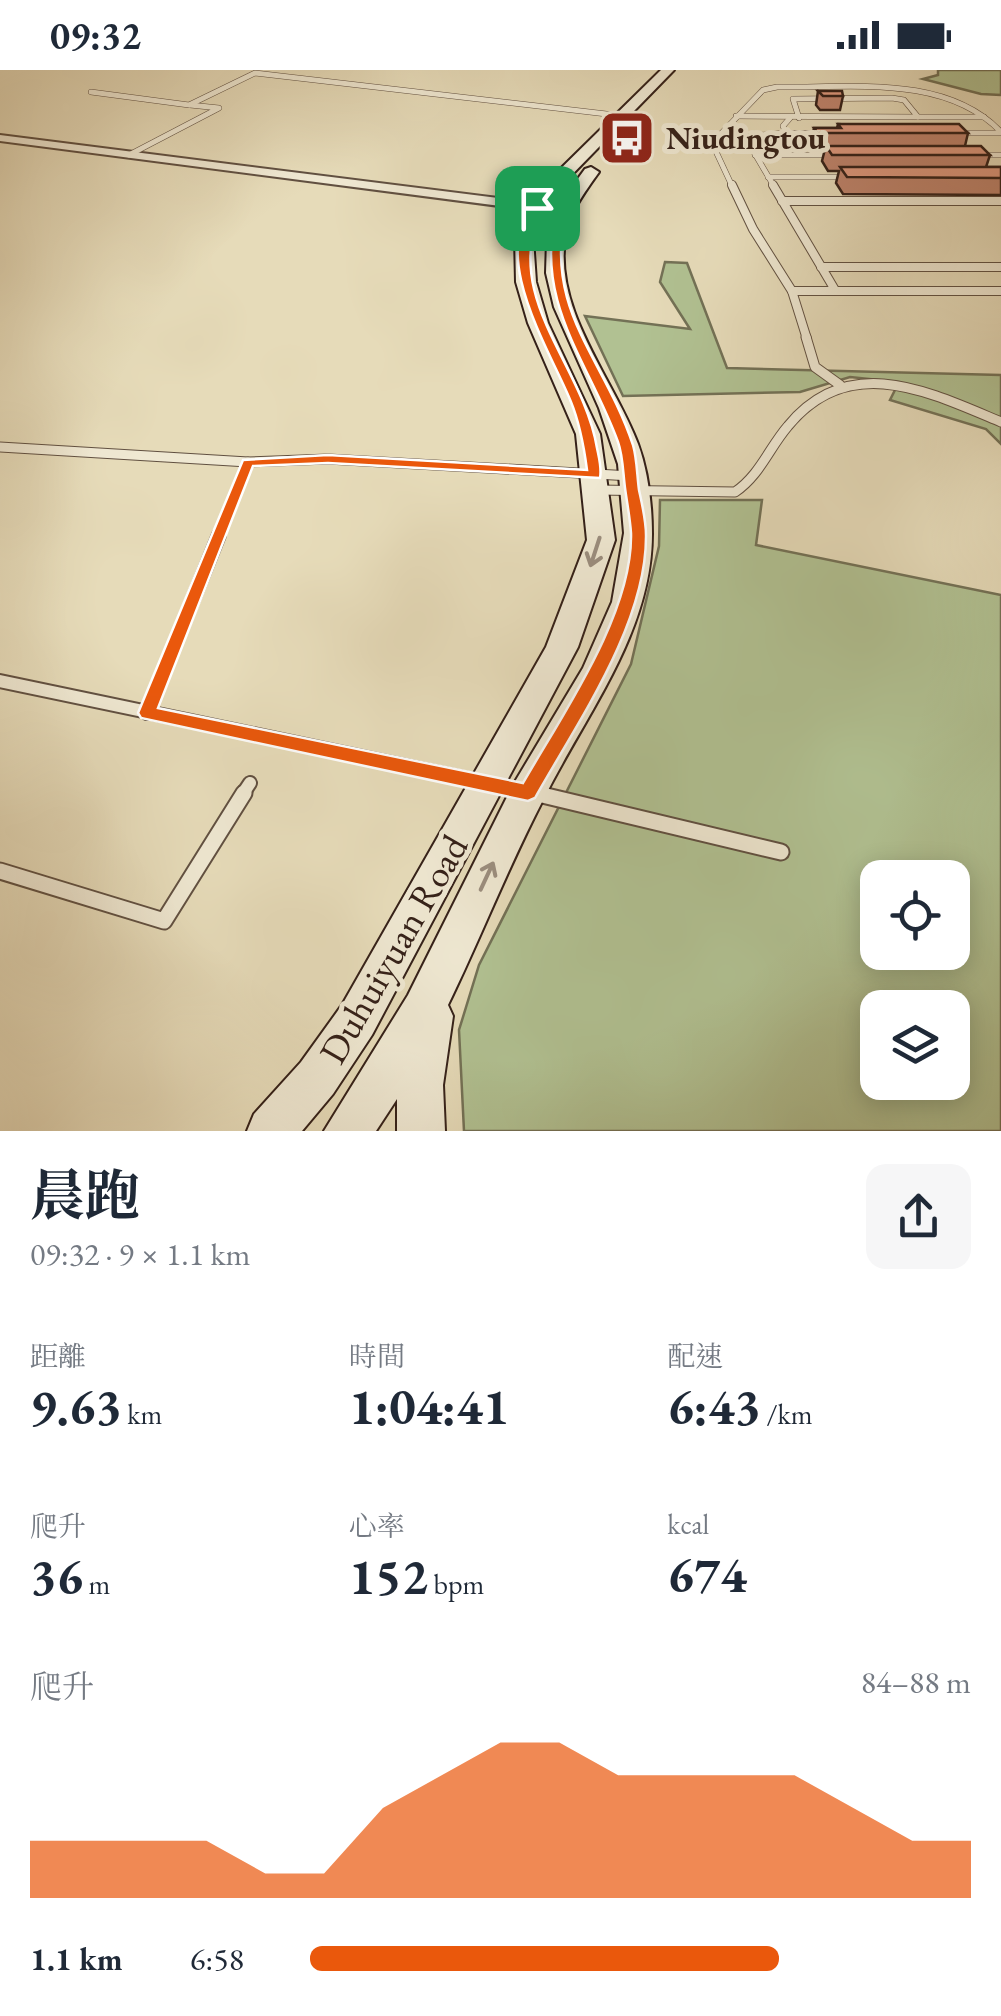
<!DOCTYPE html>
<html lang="zh-TW">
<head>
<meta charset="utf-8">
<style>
  :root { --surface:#fff; --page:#f6f6f7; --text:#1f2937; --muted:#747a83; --accent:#ea580c }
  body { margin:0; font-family:"EB Garamond","Noto Serif TC",serif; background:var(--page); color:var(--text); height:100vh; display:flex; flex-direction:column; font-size:38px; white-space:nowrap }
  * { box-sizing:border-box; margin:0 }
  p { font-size:32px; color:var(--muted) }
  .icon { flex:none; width:55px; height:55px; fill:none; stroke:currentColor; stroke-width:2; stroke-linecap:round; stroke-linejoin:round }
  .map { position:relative; height:1061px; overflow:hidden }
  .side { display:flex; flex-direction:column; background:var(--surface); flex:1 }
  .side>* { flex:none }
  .buttons { position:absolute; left:860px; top:790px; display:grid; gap:20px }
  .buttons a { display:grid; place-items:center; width:110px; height:110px; border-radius:20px; background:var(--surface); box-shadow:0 5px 25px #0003; font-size:50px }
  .pin { position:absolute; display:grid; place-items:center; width:85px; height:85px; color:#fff; margin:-42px; border-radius:20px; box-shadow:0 5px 15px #0006 }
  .round { display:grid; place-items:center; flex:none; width:105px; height:105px; border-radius:20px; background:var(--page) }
  .summary { display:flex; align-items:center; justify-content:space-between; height:170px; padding:0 30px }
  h1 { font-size:55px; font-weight:700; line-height:75px }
  .metrics { display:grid; grid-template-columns:repeat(3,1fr); gap:15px; height:170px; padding:10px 30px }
  .metrics div { display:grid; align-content:center }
  .metrics b { font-size:50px; font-weight:700 }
  .metrics small { font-size:28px; font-weight:400 }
  .metrics p { font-size:28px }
  .chart { height:280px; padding:20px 30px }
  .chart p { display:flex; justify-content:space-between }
  .chart svg { width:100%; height:180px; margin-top:10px; fill:var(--accent); opacity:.7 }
  ul { padding:0 30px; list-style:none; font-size:32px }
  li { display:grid; grid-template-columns:160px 120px 1fr; align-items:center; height:75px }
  li i { height:25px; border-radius:12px; background:var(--accent) }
  .status { display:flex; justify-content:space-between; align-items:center; height:70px; padding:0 50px; background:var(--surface); direction:ltr }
  .status svg { height:28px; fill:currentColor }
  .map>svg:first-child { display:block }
</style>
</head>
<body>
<div class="status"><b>09:32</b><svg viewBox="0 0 49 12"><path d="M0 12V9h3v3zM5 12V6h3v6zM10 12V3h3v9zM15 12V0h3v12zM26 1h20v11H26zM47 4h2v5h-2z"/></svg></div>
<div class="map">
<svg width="1001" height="1061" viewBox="0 0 1001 1061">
  <rect width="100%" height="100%" fill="#e6dbb9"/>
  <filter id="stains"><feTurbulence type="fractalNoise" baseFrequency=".002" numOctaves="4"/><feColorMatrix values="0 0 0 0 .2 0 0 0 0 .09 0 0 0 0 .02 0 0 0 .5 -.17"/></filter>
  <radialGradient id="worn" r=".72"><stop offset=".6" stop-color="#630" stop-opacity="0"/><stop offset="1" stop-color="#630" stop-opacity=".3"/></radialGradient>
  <g fill="#b1c192" stroke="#737156" stroke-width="2.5" fill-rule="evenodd">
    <path d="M 938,0 L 1001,0 L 1001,25 L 981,24 L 923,9 L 938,5 Z"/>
    <path d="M 665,192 L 687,193 L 727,298 L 1001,305 L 1001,374 L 986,359 L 890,330 L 899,312 L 850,307 L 800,322 L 623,326 L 585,246 L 690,259 L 660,212 Z"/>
    <path d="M 660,430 L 762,430 L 756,475 L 1001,525 L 1001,1061 L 464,1061 L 459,960 L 479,895 L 631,594 L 659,476 ZM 878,808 L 952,808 L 952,882 L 878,882 ZM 878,938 L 952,938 L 952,1012 L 878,1012 Z"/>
  </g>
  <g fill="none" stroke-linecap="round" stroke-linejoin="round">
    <g stroke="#615041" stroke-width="6">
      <g id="lane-far4">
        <path d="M 91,22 L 189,35 L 255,3 L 641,48"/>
        <path d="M 736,46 L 918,47"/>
        <path d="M 799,48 L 793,29 L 892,28 L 904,30 L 918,47 L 984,47"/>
        <path d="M 786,63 L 827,63"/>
        <path d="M 955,63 L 1001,63"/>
        <path d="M 129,85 L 219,38 L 190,35"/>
        <path d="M 755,85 L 836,85"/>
        <path d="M 975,85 L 1001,85"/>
        <path d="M 768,107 L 849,107"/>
        <path d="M 733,118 L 712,73 L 763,20 L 777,17 C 851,18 946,4 1001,62"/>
        <path d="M 775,118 L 748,72 L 749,66 L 786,63 L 783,56 L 790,48"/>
      </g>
    </g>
    <g stroke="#615041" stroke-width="10">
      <g id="lane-far3">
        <path d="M 732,115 L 753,159 L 792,221 L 807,269"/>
        <path d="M 773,115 L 835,220"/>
        <path d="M 782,131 L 1001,131"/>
        <path d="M 821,197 L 1001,197"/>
        <path d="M 792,221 L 1001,221"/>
      </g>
    </g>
    <g stroke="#615041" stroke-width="11">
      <g id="lane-far2">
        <path d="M 806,267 L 815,297 L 840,315"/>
        <path d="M 0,377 L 248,392 L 328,389 L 631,406"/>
        <path d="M 597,420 L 735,422 C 760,405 769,378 788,356 C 849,282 927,321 1001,352"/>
        <path d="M 218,467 L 248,392"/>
      </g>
    </g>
    <g stroke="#615041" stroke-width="16">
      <g id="lane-far1">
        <path d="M 0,611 L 544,725"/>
        <path d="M 147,643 L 219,465"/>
        <path d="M 242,725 L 250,713"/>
      </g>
    </g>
    <g stroke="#615041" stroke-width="19">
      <g id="lane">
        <path d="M 534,723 L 781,782"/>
        <path d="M 0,801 L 164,851 L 244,723"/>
      </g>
    </g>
    <g stroke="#615041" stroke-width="4">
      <path id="street" d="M 0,65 L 561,136 L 567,140 L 561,144 L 0,71 Z"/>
    </g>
    <g stroke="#352119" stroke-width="4">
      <g id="secondary">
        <path d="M 661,0 L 674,0 L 556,121 L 533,168 L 536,212 L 548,253 L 600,364 L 615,470 L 578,577 L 372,965 L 333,1024 L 302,1061 L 247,1061 L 254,1044 L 301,992 L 342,935 L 546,577 L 587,470 L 576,364 L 528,253 L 516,212 L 515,168 L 543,116 Z"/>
        <path d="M 591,97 L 599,102 C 584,123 569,143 565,169 C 554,241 614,310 638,374 C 648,401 652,435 652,464 C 652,562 586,644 544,728 C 509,795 481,867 448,935 L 453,946 L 443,1015 L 445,1061 L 397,1061 L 397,1029 L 376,1061 L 324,1061 L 408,925 L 513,715 L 583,598 L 612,532 L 624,463 L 618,394 L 599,338 L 554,237 L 546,203 L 547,170 L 558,136 L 585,99 Z"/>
      </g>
    </g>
    <use href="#lane-far4" stroke="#efe8d2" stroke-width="5"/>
    <use href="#lane-far3" stroke="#efe8d2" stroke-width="8"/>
    <use href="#lane-far2" stroke="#efe8d2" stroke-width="9"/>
    <use href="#lane-far1" stroke="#efe8d2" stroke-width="12"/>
    <use href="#lane" stroke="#efe8d2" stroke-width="15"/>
    <use href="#street" fill="#efe8d2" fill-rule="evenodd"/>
    <use href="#secondary" fill="#efe8d2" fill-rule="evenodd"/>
  </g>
  <g fill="#be836c" stroke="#352119" stroke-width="2.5">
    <path d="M 818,21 L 843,26 L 840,40 L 820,40 L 816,35 Z"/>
    <path d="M 838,54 L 968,63 L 965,76 L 990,85 L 986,97 L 1001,97 L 1001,125 L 843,124 L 836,113 L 839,101 L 828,101 L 822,91 L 825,79 L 815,79 L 811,73 L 814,58 L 837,58 Z"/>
  </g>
  <g fill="#dd987e" stroke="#352119" stroke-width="2.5">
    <path d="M 818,21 L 842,21 L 843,26 L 823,26 Z"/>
    <path d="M 838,54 L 959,54 L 968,63 L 818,63 L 814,58 L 841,58 Z"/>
    <path d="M 826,76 L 981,76 L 990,85 L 832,85 Z"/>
    <path d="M 840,97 L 1001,97 L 1001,108 L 847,107 Z"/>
  </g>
  <defs><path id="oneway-shaft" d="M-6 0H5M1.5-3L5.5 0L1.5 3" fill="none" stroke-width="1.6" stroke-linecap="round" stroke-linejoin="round" transform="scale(2.5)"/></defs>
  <g stroke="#9b8e7f">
    <use href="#oneway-shaft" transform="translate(595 482) rotate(108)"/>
    <use href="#oneway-shaft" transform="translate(487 806) rotate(-65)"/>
  </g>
  <path fill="#ea580c" stroke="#fff" stroke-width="2.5" fill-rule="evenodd" d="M 537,135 L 566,140 C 543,241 604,287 633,375 C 637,389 637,405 639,420 C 642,434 646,450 646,465 C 647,554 577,653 535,728 L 528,731 L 141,648 L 138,643 L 243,390 L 328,385 L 587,400 C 584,377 580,354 571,332 C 552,284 485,180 537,135 ZM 540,141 L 556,143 C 534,233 589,292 618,372 C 623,386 623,403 625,418 C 627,433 630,448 631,463 C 633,544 562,645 523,713 L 158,638 L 253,396 L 328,393 L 600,408 C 602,398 599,388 597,378 C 583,294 503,231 540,141 Z"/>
  <defs>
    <g id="bus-square" transform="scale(2.875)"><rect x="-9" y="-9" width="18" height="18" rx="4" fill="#8f2418" stroke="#efe8d2"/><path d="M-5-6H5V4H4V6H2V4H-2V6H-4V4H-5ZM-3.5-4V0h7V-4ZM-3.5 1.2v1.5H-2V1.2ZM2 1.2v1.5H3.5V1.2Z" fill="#fff"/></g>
  </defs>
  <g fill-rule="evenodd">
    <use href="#bus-square" x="627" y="68"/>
  </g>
  <g text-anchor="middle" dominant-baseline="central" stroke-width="10" stroke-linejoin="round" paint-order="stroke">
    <g font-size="32" font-weight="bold" fill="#352119" stroke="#efe8d2" text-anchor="start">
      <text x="666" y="68">Niudingtou</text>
    </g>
    <g font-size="38" fill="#352119" stroke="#efe8d2">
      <text transform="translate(393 879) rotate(-60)">Duhuiyuan Road</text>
    </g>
  </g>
  <rect width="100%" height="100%" filter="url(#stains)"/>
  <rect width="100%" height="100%" fill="url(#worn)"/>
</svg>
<div class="buttons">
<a><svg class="icon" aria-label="locate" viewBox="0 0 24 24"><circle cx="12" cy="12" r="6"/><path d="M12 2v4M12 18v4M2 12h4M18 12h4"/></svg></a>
<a><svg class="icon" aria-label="layers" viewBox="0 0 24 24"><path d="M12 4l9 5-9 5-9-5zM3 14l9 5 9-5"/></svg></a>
</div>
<div class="pin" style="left:537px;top:138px;background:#1e9e55"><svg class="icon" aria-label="arrive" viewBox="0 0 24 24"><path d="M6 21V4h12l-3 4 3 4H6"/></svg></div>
</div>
<section class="side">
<div class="summary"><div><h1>晨跑</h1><p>09:32 · 9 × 1.1 km</p></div><a class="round"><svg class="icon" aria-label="share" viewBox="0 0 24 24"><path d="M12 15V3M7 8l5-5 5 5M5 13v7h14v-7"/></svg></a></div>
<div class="metrics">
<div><p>距離</p><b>9.63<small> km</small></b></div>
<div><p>時間</p><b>1:04:41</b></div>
<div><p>配速</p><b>6:43<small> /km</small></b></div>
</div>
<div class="metrics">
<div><p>爬升</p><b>36<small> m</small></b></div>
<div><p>心率</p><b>152<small> bpm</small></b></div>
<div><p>kcal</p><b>674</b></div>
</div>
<div class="chart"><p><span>爬升</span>84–88 m</p>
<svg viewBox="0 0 160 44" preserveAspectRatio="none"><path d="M0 44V30L10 30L20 30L30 30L40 38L50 38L60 22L70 14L80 6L90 6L100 14L110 14L120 14L130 14L140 22L150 30L160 30V44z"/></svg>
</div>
<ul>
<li><b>1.1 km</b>6:58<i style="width:71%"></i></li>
</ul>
</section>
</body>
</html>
